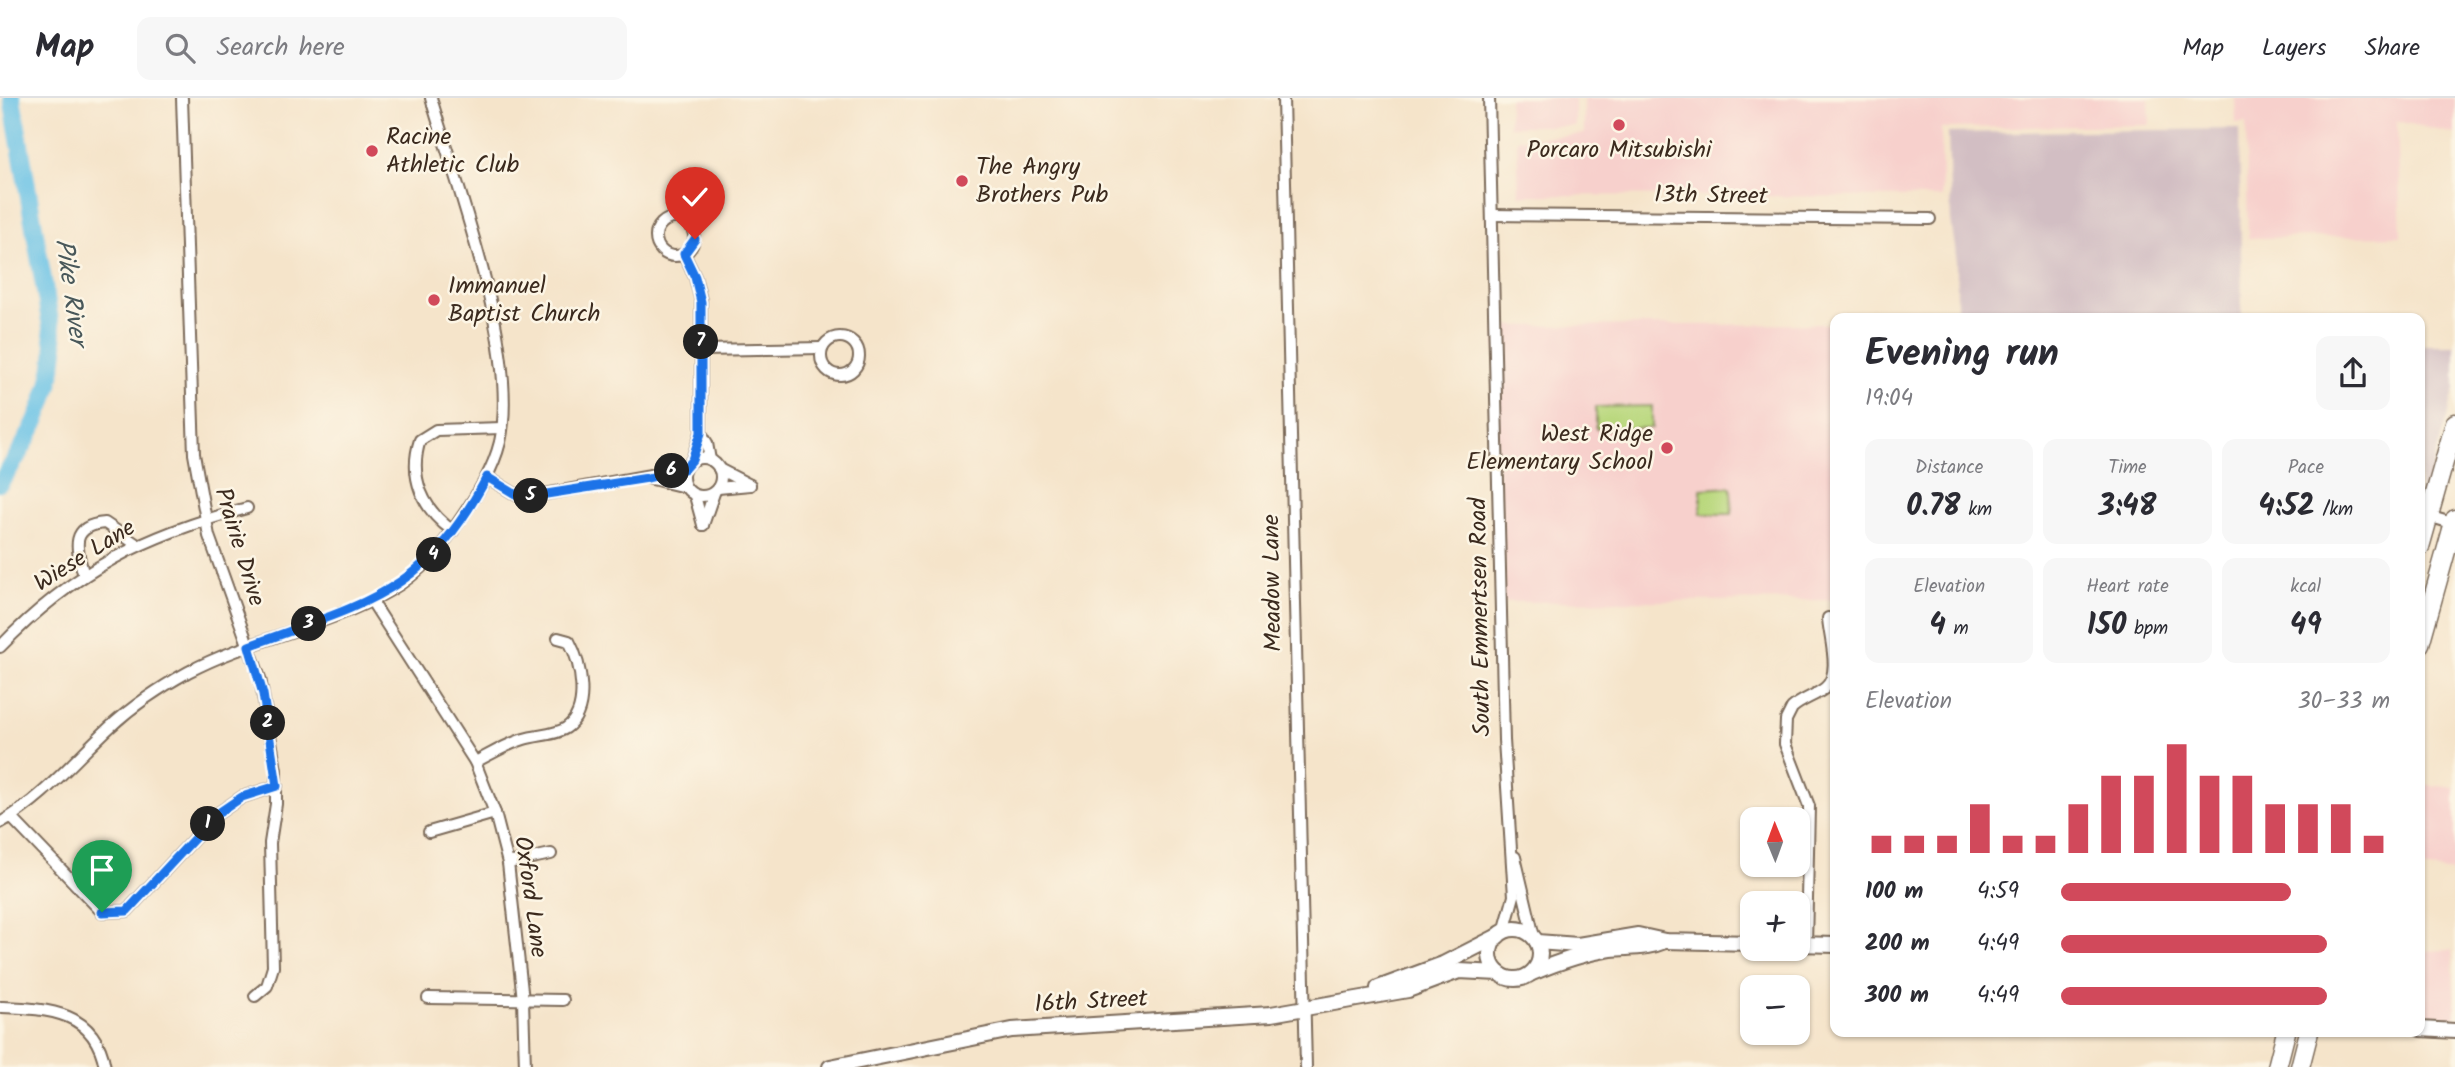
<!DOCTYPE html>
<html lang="en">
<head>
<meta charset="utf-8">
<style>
  :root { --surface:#fff; --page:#f7f7f7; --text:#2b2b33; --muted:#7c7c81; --line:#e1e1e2; --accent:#d1495b }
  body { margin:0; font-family:Kalam,sans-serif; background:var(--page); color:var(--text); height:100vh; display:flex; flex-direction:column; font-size:26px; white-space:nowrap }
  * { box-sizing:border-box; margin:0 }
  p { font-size:23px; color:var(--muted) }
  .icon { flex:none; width:38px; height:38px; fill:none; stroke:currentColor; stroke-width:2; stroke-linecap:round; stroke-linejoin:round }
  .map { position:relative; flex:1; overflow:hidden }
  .panel { position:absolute; left:1830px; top:215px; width:595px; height:724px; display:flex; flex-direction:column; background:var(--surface); border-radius:14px; box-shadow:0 2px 5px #0004 }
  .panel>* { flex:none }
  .needle { width:46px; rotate:359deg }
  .fabs { position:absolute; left:1740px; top:709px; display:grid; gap:14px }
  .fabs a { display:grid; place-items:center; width:70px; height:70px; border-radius:14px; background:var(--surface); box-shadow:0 2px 5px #0004; font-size:35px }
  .pin { position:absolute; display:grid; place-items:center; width:60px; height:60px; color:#fff; margin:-72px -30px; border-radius:50% 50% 50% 0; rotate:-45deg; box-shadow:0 0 7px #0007 }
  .pin .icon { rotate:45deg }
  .km { position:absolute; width:35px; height:35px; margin:-18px; border-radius:50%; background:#222; color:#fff; font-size:19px; line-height:35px; text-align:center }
  .round { display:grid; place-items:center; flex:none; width:74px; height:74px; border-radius:14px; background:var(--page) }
  .overview { display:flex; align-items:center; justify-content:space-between; height:119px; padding:0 35px }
  h1 { font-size:38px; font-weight:700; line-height:52px }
  .stats { display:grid; grid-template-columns:repeat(3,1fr); gap:10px; height:119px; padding:7px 35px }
  .stats div { display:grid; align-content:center; border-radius:14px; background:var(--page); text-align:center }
  .stats b { font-size:30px; font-weight:700 }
  .stats small { font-size:19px; font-weight:400 }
  .stats p { font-size:19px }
  .chart { height:196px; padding:14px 35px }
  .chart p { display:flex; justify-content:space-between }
  .chart svg { width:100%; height:126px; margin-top:7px; stroke:var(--accent); stroke-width:6 }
  ul { padding:0 35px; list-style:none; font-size:23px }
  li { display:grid; grid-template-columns:112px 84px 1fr; align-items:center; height:52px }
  li i { height:18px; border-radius:9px; background:var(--accent) }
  header { display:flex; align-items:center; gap:42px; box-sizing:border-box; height:98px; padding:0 35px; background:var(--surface); border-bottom:2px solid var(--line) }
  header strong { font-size:33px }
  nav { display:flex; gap:38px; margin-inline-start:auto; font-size:24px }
  .search { width:490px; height:63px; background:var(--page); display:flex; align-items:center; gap:18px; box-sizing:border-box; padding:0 24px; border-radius:14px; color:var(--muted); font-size:26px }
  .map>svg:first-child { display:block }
</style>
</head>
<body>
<header>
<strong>Map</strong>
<div class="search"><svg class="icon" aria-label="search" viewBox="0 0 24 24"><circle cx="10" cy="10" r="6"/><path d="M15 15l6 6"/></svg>Search here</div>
<nav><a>Map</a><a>Layers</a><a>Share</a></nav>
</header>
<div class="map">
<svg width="2455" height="969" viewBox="0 0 2455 969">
  <rect width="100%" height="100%" fill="#fcf5e5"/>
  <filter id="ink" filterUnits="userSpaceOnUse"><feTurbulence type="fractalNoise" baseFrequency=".0143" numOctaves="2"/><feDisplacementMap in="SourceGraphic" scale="14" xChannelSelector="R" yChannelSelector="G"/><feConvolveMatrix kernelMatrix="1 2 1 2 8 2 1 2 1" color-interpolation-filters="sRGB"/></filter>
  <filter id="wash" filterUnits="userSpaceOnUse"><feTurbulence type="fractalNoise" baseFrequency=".00686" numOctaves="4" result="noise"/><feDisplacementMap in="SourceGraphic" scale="28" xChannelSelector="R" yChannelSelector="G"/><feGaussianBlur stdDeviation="1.57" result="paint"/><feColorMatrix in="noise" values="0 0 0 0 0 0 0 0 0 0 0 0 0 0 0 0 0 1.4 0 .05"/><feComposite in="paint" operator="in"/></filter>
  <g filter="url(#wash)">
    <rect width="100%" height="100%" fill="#f5e4ca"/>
    <g fill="#f7d0cc">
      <rect x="1509" y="0" width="66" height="28"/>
      <path d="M 1584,0 L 2149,0 L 2150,27 L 1941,30 L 1942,99 L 1519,97 L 1517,41 L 1584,36 Z"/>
      <path d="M 2235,0 L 2455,0 L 2455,36 L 2397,23 L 2401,138 L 2248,140 L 2246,25 L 2236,25 Z"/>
      <path d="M 1836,226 L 1836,502 L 1501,504 L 1495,228 Z"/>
      <path d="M 2420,686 L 2455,690 L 2455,774 L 2420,770 Z"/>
      <path d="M 2452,852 L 2455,919 L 2420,919 L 2420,853 Z"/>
    </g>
    <g fill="#d2bec3">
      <path d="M 2239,31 L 2242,220 L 1957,220 L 1957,163 L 1951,122 L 1948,35 Z"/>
      <path d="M 2420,247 L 2455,247 L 2455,290 L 2420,415 Z"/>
    </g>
    <g fill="#bad87e" stroke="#7a814e" stroke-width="2">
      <path d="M 1652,308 L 1652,330 L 1596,331 L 1596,309 Z"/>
      <path d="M 1731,389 L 1732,416 L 1701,416 L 1701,391 Z"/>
    </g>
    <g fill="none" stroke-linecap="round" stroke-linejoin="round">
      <path stroke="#69c2e6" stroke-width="18" d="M 0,385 C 28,344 51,302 55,252 L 12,0"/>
    </g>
  </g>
  <g filter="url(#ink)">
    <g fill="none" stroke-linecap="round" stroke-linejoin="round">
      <g stroke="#7c6b5a" stroke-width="14">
        <g id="minor">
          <path d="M 182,0 L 194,356 L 209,438 L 260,580 L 276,672 L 276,706 L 270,745 L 273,869 L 267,888 L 255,898"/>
          <path d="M 1283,0 L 1306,969"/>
          <path d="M 1489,0 L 1504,642 L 1514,798 L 1504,834"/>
          <path d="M 1492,117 L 1930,121"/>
          <circle cx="675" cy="139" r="19"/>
          <path d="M 684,156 L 695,179 L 701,203 L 701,335 L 692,362"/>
          <circle cx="840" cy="258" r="19"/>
          <path d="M 702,252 L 822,250"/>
          <path d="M 701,335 L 707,345 L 710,362"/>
          <circle cx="702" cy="379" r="19"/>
          <path d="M 719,371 L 750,387"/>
          <path d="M 487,379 L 515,396 L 534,398 L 684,371"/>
          <path d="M 648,380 L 685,389"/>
          <path d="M 718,390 L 750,387"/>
          <path d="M 695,398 L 703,427"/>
          <path d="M 2428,418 L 2455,426"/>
          <path d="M 703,427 L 714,395"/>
          <path d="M 453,433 C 423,412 408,379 420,342 L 436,332 L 502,330"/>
          <path d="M 84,478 C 77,452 68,428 105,425 L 136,446"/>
          <path d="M 371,502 L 475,664 L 495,715 L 508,765 L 523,902 L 525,969"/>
          <path d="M 0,549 C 74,472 145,437 247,410"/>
          <path d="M 475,664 C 491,656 507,646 524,641 C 537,637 556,637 566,630 C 591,612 581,565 569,543 L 558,540"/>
          <path d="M 11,719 L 102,814 L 127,813 L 217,716 L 242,699 L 277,688"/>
          <path d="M 0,725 C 44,700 74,662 111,628 C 134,607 161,589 188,574 C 252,540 327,529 389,493 C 421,475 442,449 462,419 C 478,395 493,372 500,344 C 520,254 457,90 431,0"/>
          <path d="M 429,734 L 495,715"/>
          <path d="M 1515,759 L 1534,839"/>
          <path d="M 508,765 L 551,756"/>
          <path d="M 1806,847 L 1809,708 L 1785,646 L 1786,622 L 1792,610 C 1802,601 1815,598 1825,590 C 1842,576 1829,539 1828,520"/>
          <path d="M 428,900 L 563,902"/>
          <path d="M 0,909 C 48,911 95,912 105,969"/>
        </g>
      </g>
      <g stroke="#7c6b5a" stroke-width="18">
        <g id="tertiary">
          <circle cx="1515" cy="856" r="25"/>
          <path d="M 1537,844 L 1578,847 L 1638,837 L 1665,843 L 1752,845"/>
          <path d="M 1797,846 L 1836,847"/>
          <path d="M 1532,875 C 1558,864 1583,855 1611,851 C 1631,849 1646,851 1665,843"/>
          <path d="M 1378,890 L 1443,866 L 1498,838"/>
          <path d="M 2420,931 L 2455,933"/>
          <path d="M 830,969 L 1012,932 L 1271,916 L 1408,892 L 1459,873 L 1499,875"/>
        </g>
      </g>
      <g stroke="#7c6b5a" stroke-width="21">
        <g id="primary">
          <path d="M 2420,449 L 2455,325"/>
          <path d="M 2420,546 L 2455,421"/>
          <path d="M 2277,969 L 2286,934"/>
          <path d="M 2300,969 L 2309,934"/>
        </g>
      </g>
      <use href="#minor" stroke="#fff" stroke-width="10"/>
      <use href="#tertiary" stroke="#fff" stroke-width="14"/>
      <use href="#primary" stroke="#fff" stroke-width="18"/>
    </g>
  </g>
  <g fill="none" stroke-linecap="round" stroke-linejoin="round" filter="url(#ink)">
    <g stroke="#fff" stroke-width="14">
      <path id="route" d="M 102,814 L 127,813 L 217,716 L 242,699 L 277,688 L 263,596 L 249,548 C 365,505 425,496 487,379 L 515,396 L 534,398 L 648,380 L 684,371 L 692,362 L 701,335 L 701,204 L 695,179 L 684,156 L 695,141"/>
    </g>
    <use href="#route" stroke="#1a73e8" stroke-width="9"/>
  </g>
  <g fill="#d1495b" stroke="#fcf5e5" stroke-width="2.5">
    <circle cx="1619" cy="27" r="7"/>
    <circle cx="372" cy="53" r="7"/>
    <circle cx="962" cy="83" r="7"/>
    <circle cx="434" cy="202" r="7"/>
    <circle cx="1667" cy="350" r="7"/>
  </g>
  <g text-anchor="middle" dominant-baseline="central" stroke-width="5" stroke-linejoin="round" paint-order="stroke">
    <g font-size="24" fill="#3b2a1e" stroke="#fcf5e5" text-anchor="start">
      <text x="386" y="39">Racine<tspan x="386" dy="28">Athletic Club</tspan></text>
      <text x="1619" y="52" text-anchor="middle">Porcaro Mitsubishi</text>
      <text x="976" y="69">The Angry<tspan x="976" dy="28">Brothers Pub</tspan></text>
      <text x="448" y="188">Immanuel<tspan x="448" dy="28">Baptist Church</tspan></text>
      <text x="1653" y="336" text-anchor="end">West Ridge<tspan x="1653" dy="28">Elementary School</tspan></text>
    </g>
    <g font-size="24" fill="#3b2a1e" stroke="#fcf5e5">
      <text transform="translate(1711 98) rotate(1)">13th Street</text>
      <text transform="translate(239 449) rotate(73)">Prairie Drive</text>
      <text transform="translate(85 458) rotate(-32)">Wiese Lane</text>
      <text transform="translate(1273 485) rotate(-91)">Meadow Lane</text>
      <text transform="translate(1481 519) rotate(-91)">South Emmertsen Road</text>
      <text transform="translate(530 799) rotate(82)">Oxford Lane</text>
      <text transform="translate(1091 904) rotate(-3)">16th Street</text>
    </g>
    <g font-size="26" font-style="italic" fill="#49585a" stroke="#fcf5e5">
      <text transform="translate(70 194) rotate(82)">Pike River</text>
    </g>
  </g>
</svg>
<div class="fabs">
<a><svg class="needle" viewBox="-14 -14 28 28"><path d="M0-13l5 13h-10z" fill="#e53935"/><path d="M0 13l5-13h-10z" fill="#7c7c81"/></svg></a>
<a>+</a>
<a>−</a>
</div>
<div class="pin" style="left:102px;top:814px;background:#1e9e55"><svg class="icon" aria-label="arrive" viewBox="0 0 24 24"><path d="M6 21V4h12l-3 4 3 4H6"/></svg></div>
<div class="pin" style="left:695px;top:141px;background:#d93025"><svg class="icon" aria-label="check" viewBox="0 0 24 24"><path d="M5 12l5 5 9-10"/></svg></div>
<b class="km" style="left:208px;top:726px">1</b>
<b class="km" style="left:268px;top:625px">2</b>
<b class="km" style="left:309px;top:526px">3</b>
<b class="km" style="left:434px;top:457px">4</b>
<b class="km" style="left:531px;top:398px">5</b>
<b class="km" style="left:672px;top:373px">6</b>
<b class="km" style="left:701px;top:244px">7</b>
<section class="panel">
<div class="overview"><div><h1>Evening run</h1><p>19:04</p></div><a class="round"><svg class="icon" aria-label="share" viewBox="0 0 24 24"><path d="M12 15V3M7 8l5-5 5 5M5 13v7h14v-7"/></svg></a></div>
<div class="stats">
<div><p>Distance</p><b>0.78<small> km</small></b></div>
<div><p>Time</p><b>3:48</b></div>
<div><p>Pace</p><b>4:52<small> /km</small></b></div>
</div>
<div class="stats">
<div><p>Elevation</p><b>4<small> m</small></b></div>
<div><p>Heart rate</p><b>150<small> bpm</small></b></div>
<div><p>kcal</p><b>49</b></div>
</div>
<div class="chart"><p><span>Elevation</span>30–33 m</p>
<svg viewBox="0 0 160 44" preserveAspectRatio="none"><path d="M5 44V38M15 44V38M25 44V38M35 44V27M45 44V38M55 44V38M65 44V27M75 44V17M85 44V17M95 44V6M105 44V17M115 44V17M125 44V27M135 44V27M145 44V27M155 44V38"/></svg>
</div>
<ul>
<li><b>100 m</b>4:59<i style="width:70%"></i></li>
<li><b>200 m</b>4:49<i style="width:81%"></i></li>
<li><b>300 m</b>4:49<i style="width:81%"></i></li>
</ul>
</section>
</div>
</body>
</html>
